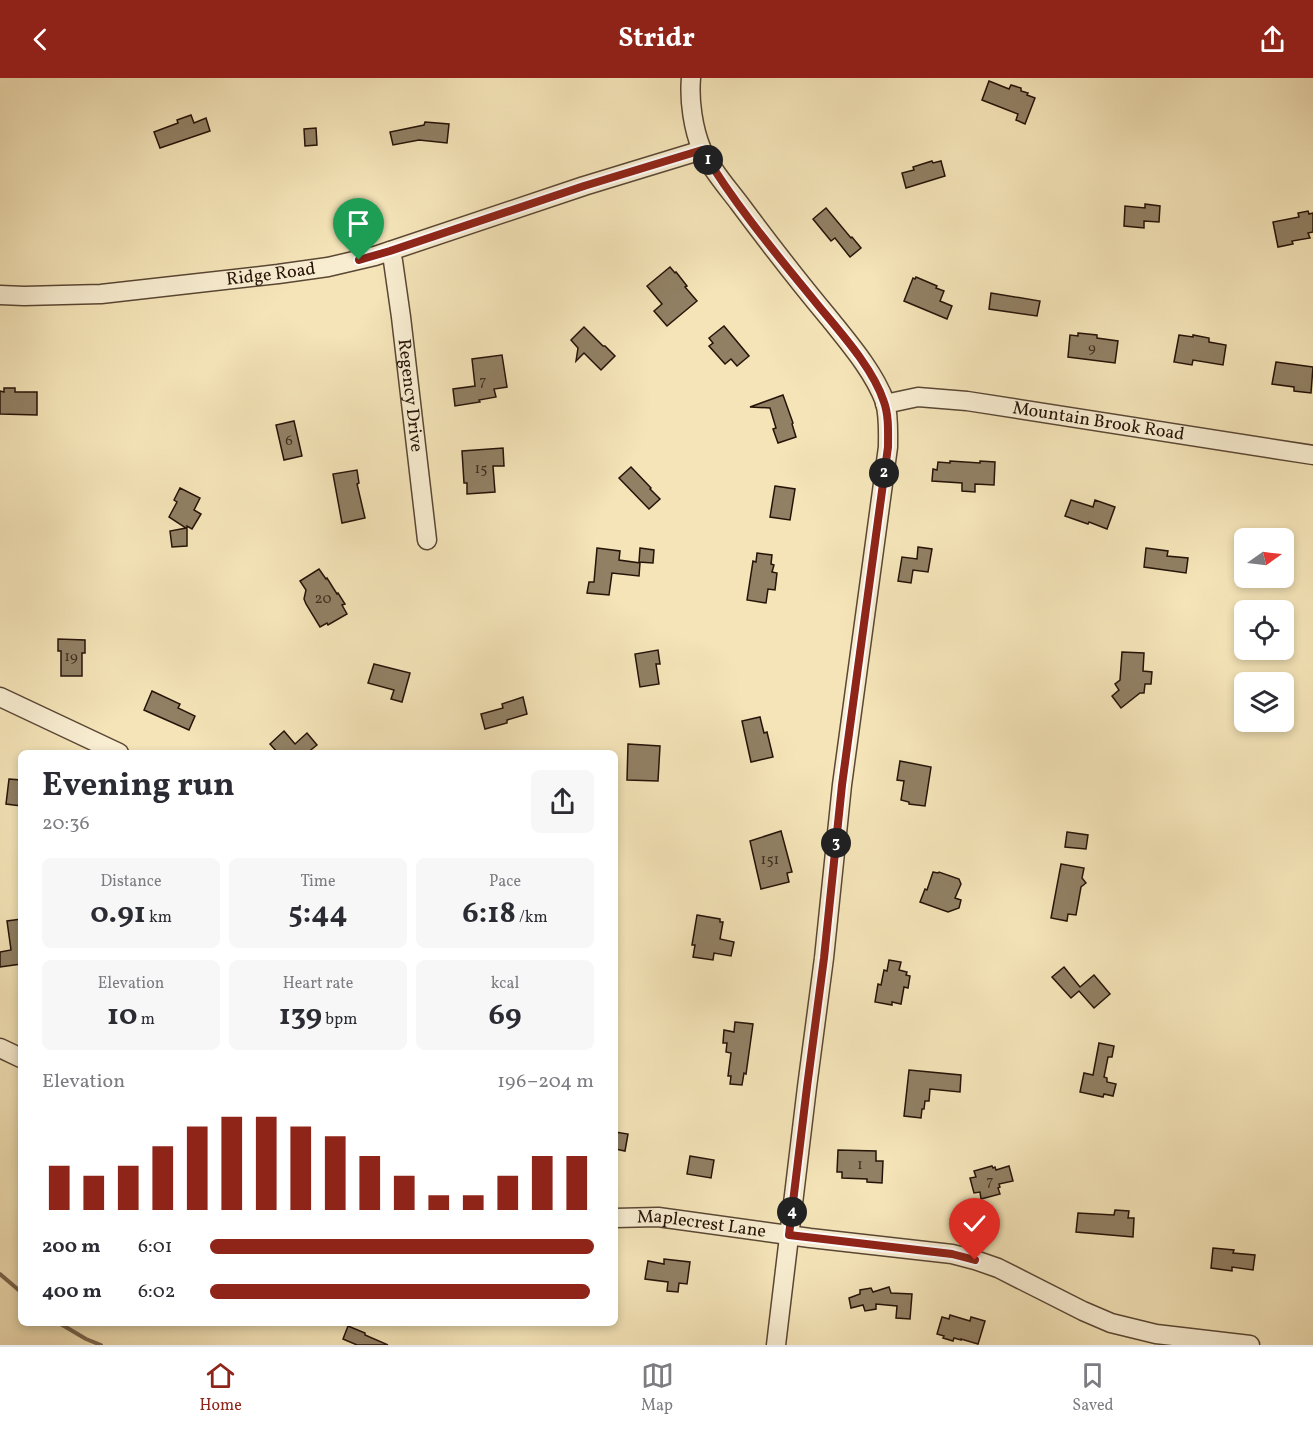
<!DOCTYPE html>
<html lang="en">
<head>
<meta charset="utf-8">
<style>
  :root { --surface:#fff; --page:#f7f7f7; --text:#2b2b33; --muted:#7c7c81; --line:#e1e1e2; --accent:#8f2418 }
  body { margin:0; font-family:Vollkorn,serif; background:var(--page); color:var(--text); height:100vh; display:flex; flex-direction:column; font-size:22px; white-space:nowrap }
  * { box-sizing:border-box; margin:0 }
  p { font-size:20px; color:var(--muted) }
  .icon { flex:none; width:33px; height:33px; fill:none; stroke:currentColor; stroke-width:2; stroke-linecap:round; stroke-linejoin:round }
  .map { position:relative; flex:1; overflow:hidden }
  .details { position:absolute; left:18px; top:672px; width:600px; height:576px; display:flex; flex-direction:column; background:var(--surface); border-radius:9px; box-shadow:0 3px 9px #0003 }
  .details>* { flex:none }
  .needle { width:39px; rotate:76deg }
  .controls { position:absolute; left:1234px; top:450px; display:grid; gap:12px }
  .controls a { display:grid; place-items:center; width:60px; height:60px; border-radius:9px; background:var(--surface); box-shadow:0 3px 9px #0003; font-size:30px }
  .pin { position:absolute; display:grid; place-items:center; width:51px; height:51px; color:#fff; margin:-62px -26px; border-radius:50% 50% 50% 0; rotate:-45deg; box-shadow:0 0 6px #0007 }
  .pin .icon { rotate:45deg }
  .km { position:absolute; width:30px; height:30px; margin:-15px; border-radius:50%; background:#222; color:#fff; font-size:16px; line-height:30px; text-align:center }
  .round { display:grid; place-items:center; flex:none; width:63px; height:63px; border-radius:9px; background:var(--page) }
  .summary { display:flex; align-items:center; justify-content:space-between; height:102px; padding:0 24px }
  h1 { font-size:33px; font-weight:700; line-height:45px }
  .stats { display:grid; grid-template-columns:repeat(3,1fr); gap:9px; height:102px; padding:6px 24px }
  .stats div { display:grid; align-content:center; border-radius:9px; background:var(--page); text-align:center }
  .stats b { font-size:30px; font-weight:700 }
  .stats small { font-size:16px; font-weight:400 }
  .stats p { font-size:16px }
  .chart { height:168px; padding:12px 24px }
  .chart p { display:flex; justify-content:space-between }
  .chart svg { width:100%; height:108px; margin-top:6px; stroke:var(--accent); stroke-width:6 }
  ul { padding:0 24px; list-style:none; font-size:20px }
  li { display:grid; grid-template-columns:96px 72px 1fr; align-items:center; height:45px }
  li i { height:15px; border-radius:8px; background:var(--accent) }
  header { display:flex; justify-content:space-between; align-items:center; height:78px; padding:0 24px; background:var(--accent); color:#fff; font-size:27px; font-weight:700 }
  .menu { display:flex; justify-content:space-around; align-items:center; height:84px; border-top:2px solid var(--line); background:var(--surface); font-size:16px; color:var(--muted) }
  .menu a { display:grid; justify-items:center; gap:3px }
  .menu .current { color:var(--accent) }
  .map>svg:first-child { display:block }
</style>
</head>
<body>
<header><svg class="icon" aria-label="back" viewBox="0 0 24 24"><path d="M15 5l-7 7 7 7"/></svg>Stridr<svg class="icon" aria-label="share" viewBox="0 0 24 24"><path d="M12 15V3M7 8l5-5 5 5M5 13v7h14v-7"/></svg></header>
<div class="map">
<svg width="1313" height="1267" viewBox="0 0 1313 1267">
  <rect width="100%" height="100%" fill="#f4e4b8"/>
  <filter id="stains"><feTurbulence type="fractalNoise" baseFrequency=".00333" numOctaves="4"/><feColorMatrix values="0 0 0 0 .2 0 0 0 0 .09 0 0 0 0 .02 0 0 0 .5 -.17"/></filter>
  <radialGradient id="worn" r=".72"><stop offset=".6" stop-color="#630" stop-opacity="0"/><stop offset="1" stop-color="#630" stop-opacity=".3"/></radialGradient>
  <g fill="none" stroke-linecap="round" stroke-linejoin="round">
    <g stroke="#78664e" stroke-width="4">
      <path d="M 0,1196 L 21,1214"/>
      <path d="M 59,1245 L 86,1261 L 101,1267"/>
    </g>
  </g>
  <g fill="#918064" stroke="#261308" stroke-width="1.5">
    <path d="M 989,3 L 1009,11 L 1011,7 L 1021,10 L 1021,13 L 1028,15 L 1027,17 L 1035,20 L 1025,46 L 1016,42 L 1018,36 L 982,22 Z"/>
    <path d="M 191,37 L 194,45 L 206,40 L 210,53 L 160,70 L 154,54 L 178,45 L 177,42 Z"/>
    <path d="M 425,44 L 449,46 L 447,65 L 419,62 L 393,67 L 390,54 L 424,47 Z"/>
    <path d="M 316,50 L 317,67 L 305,68 L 304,51 Z"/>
    <path d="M 932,83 L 933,85 L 941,83 L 945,98 L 906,110 L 902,95 L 914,92 L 913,89 Z"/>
    <path d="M 1145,126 L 1160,128 L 1159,144 L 1144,143 L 1144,150 L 1124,148 L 1125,128 L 1145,130 Z"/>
    <path d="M 826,130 L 851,160 L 852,159 L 861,170 L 850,179 L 835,160 L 831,163 L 813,141 Z"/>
    <path d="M 1308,133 L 1309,136 L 1313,135 L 1313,154 L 1308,155 L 1310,160 L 1292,163 L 1293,166 L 1278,169 L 1273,144 L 1299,139 L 1298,135 Z"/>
    <path d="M 670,189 L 675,195 L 676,194 L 687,208 L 685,209 L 697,223 L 667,248 L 654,233 L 662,226 L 647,208 Z"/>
    <path d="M 916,199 L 937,208 L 936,210 L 944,213 L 940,223 L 952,228 L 947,241 L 904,223 L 913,200 L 915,201 Z"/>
    <path d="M 991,215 L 1040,223 L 1037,238 L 989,231 Z"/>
    <path d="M 724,248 L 749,278 L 737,288 L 731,281 L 725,286 L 709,268 L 713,265 L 709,260 Z"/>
    <path d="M 584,249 L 603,268 L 605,268 L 615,278 L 601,292 L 584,275 L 576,283 L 578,270 L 571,262 Z"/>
    <path d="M 1078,255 L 1097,257 L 1097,260 L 1118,263 L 1115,285 L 1068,279 L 1070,257 L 1078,258 Z"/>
    <path d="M 1179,257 L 1193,259 L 1193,257 L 1209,260 L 1209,264 L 1226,267 L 1223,287 L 1193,282 L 1192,287 L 1174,284 Z"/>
    <path d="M 502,277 L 507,309 L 494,311 L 496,319 L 479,322 L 480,324 L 455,328 L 453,311 L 475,308 L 472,281 Z"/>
    <path d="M 1276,284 L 1313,289 L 1311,315 L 1294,313 L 1294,309 L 1272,306 Z"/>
    <path d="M 4,310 L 15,310 L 15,314 L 37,314 L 37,337 L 0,336 L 0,313 L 4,314 Z"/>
    <path d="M 783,317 L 793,345 L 792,346 L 796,359 L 778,365 L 773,351 L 776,350 L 770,330 L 750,329 Z"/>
    <path d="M 294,343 L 302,378 L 284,382 L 276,347 Z"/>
    <path d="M 503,370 L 504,388 L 493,388 L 495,414 L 467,416 L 467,405 L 464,405 L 462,373 Z"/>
    <path d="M 950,383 L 980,385 L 980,383 L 995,384 L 994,407 L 975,406 L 975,414 L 962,413 L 962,405 L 932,403 L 933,391 L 937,392 L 938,384 L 950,385 Z"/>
    <path d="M 631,389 L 651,410 L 650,411 L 660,421 L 649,431 L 619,400 Z"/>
    <path d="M 357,392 L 359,405 L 357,406 L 365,440 L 342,445 L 333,396 Z"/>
    <path d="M 775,408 L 795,411 L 790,442 L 770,439 Z"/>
    <path d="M 180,410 L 200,420 L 194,432 L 201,436 L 192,451 L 187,448 L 187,468 L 172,469 L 170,453 L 186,450 L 169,439 L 177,424 L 174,422 Z"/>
    <path d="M 1071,422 L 1093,429 L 1095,422 L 1115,429 L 1107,451 L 1089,444 L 1088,446 L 1065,438 Z"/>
    <path d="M 918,469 L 932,471 L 928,494 L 913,492 L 911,505 L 898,503 L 902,479 L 917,481 Z"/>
    <path d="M 597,470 L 620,473 L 619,482 L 640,485 L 639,498 L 612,495 L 609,517 L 587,515 L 589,504 L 594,504 Z"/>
    <path d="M 640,470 L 654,472 L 653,485 L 639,484 Z"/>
    <path d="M 1146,470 L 1168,473 L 1167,478 L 1188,480 L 1186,495 L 1144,489 Z"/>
    <path d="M 757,475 L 772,477 L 771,486 L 774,487 L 772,494 L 777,495 L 775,512 L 768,511 L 766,525 L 747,522 L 753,483 L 756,484 Z"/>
    <path d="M 319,491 L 326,501 L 327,500 L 337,516 L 338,515 L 345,526 L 342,527 L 347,536 L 328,547 L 327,545 L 320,549 L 306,526 L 304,521 L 306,512 L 300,503 Z"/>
    <path d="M 58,561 L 85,562 L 85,575 L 82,575 L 82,598 L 61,598 L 61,573 L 58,573 Z"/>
    <path d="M 658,572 L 660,586 L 656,586 L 659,606 L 640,609 L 635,576 Z"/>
    <path d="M 1122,574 L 1144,575 L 1143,593 L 1152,594 L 1151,606 L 1145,606 L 1144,615 L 1140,615 L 1121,630 L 1112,618 L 1119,612 L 1115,606 L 1120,602 Z"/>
    <path d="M 374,586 L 410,595 L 402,624 L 391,621 L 394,612 L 368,605 Z"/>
    <path d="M 152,613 L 180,626 L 178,630 L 195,638 L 189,652 L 144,632 Z"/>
    <path d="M 523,619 L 527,636 L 507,642 L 507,645 L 485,651 L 481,636 L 503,630 L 502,626 Z"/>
    <path d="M 760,639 L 764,655 L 767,654 L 773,679 L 751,684 L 742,643 Z"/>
    <path d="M 284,653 L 295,666 L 307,655 L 317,667 L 307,675 L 278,675 L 270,666 Z"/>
    <path d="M 628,666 L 660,668 L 658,703 L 627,702 Z"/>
    <path d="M 900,683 L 931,689 L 925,728 L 909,726 L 909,724 L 901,722 L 904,703 L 897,702 Z"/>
    <path d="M 9,701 L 21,702 L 21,728 L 6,726 Z"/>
    <path d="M 781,753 L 792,794 L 787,795 L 789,804 L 761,811 L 750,763 Z"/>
    <path d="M 1067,754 L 1088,757 L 1086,771 L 1065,769 Z"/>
    <path d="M 1061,786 L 1084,790 L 1082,800 L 1086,805 L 1081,809 L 1076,837 L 1068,836 L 1067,843 L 1051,840 Z"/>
    <path d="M 933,794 L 938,795 L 939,794 L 959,801 L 961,806 L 955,820 L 961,822 L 959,830 L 948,834 L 920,824 L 925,811 L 927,812 Z"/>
    <path d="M 697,837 L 720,841 L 720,844 L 723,844 L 720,861 L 734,864 L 731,878 L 714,875 L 713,882 L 693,879 L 695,867 L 692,867 Z"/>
    <path d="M 21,841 L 21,886 L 0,889 L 0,874 L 11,872 L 7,843 Z"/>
    <path d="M 889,882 L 901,884 L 899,892 L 907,894 L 906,897 L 910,898 L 908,910 L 904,909 L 901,926 L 892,924 L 892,927 L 875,924 L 878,906 L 881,907 L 884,892 L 887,893 Z"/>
    <path d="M 1064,889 L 1080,909 L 1094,897 L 1110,916 L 1094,930 L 1079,913 L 1071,920 L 1052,899 Z"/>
    <path d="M 735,944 L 753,946 L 746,996 L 744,995 L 742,1007 L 730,1006 L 731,998 L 728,998 L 731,975 L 726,974 L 727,965 L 723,965 L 724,952 L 734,954 Z"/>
    <path d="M 1099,965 L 1114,968 L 1112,979 L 1108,979 L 1104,999 L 1107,1000 L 1107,1004 L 1116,1006 L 1113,1018 L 1104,1016 L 1103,1019 L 1080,1014 L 1084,995 L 1093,997 Z"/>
    <path d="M 909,992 L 961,997 L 960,1014 L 930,1011 L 929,1023 L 925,1023 L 924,1031 L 922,1031 L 921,1040 L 904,1038 Z"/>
    <path d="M 615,1054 L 628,1056 L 625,1073 L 615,1071 Z"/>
    <path d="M 838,1072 L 876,1073 L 876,1083 L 883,1083 L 882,1105 L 867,1104 L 867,1101 L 842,1100 L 842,1094 L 837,1094 Z"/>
    <path d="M 690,1078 L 714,1082 L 711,1100 L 687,1096 Z"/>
    <path d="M 992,1088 L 993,1090 L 995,1089 L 996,1092 L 1009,1088 L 1013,1103 L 999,1106 L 1000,1109 L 998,1110 L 1000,1116 L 981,1121 L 980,1114 L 974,1115 L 970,1100 L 976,1099 L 974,1093 Z"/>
    <path d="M 1115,1132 L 1129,1133 L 1128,1140 L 1134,1140 L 1133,1159 L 1076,1154 L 1078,1135 L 1114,1137 Z"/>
    <path d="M 1213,1170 L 1234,1172 L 1233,1175 L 1255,1177 L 1253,1192 L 1232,1189 L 1232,1193 L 1211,1190 Z"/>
    <path d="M 664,1181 L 690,1184 L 687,1206 L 679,1205 L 678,1214 L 667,1213 L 668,1204 L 645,1201 L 648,1183 L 664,1186 Z"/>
    <path d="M 889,1209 L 891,1215 L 912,1216 L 910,1241 L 896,1240 L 897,1228 L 876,1226 L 876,1231 L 865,1233 L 863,1227 L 851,1230 L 849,1220 L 860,1216 L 860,1212 L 871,1210 L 873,1214 Z"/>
    <path d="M 950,1237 L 970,1243 L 971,1239 L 985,1243 L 978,1266 L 961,1261 L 961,1262 L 954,1260 L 953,1263 L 943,1260 L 944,1258 L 937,1256 L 942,1239 L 949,1241 Z"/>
    <path d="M 348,1248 L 365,1255 L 365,1257 L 388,1267 L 357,1267 L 343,1261 Z"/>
  </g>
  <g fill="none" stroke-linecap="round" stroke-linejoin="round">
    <g stroke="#5a4734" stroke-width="21">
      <g id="minor">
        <path d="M 691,0 C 689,22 693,51 702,72 C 711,91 726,108 739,125 C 768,164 798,203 829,240 C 849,265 874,294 885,324 C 889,338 888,354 888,369 L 842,707 L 824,880 L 807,1009 L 776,1267"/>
        <path id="s1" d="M 390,173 L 393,183 L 401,239 L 427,462"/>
        <path id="s2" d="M 0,217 L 24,218 L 101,216 L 278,196 L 328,189 L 375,178 L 584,108 L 702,72"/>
        <path id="s3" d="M 885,326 L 918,319 L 967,323 L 1313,377"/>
        <path d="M 0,619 L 119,675"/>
        <path d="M 0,970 L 21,980"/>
        <path id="s4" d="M 615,1140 L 658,1139 L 810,1160 L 952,1176 L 975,1182 L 998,1190 L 1083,1233 L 1111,1245 L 1156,1256 L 1250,1267"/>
      </g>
    </g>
    <use href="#minor" stroke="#f8edd1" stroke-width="18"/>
  </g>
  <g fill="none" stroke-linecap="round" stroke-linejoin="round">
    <g stroke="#fff" stroke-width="12">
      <path id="route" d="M 359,182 L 390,173 L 584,108 L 702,72 C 735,127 777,177 817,226 C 840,254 873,290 884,324 C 889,338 888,354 888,369 L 842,707 L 824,880 L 807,1009 L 789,1157 L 952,1176 L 975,1182"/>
    </g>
    <use href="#route" stroke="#8f2418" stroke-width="8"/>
  </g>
  <g text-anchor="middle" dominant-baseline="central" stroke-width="4.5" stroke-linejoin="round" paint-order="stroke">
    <g font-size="15" fill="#412e1f">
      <text x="1092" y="270">9</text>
      <text x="483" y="303">7</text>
      <text x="289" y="363">6</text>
      <text x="481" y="391">15</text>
      <text x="323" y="521">20</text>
      <text x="71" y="579">19</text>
      <text x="770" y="782">151</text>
      <text x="860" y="1087">1</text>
      <text x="990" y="1103">7</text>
    </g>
    <g font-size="18" fill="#261308" stroke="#f8edd1">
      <text stroke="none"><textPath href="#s2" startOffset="272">Ridge Road</textPath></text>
      <text stroke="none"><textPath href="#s1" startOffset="146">Regency Drive</textPath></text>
      <text stroke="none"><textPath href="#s3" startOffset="216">Mountain Brook Road</textPath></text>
      <text stroke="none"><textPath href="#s4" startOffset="87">Maplecrest Lane</textPath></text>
    </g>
  </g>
  <rect width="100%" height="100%" filter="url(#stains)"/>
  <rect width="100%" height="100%" fill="url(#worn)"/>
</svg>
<div class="controls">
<a><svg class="needle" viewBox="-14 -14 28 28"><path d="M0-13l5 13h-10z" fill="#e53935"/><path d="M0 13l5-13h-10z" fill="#7c7c81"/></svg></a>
<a><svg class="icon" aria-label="locate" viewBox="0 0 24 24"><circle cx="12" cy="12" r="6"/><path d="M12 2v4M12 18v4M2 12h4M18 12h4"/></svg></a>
<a><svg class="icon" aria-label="layers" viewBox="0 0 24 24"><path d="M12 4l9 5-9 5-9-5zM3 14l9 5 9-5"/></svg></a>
</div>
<div class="pin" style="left:359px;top:182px;background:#1e9e55"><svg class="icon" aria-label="arrive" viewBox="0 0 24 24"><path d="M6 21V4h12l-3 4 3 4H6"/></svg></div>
<div class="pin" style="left:975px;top:1182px;background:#d93025"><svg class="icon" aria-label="check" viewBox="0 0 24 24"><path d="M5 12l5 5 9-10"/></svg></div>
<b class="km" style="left:708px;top:82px">1</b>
<b class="km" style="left:884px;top:395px">2</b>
<b class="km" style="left:836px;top:765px">3</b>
<b class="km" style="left:792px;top:1134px">4</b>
<section class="details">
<div class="summary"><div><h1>Evening run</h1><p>20:36</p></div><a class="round"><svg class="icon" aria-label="share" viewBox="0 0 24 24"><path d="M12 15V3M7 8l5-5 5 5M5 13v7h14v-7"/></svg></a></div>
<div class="stats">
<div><p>Distance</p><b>0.91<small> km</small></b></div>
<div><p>Time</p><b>5:44</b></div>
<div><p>Pace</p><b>6:18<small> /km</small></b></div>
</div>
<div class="stats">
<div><p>Elevation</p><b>10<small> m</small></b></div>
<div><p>Heart rate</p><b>139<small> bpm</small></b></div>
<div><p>kcal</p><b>69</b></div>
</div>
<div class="chart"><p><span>Elevation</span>196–204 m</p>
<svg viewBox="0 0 160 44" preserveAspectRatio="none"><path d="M5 44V26M15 44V30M25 44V26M35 44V18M45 44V10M55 44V6M65 44V6M75 44V10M85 44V14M95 44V22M105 44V30M115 44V38M125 44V38M135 44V30M145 44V22M155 44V22"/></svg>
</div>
<ul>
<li><b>200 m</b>6:01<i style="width:100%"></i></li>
<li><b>400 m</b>6:02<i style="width:99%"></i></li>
</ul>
</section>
</div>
<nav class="menu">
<a class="current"><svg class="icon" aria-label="home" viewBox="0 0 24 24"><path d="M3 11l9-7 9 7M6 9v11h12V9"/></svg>Home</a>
<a><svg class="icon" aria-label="map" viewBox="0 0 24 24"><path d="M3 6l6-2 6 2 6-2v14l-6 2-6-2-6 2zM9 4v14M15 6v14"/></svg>Map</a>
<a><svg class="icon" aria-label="saved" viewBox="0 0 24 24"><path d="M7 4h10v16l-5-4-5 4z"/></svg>Saved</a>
</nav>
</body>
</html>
